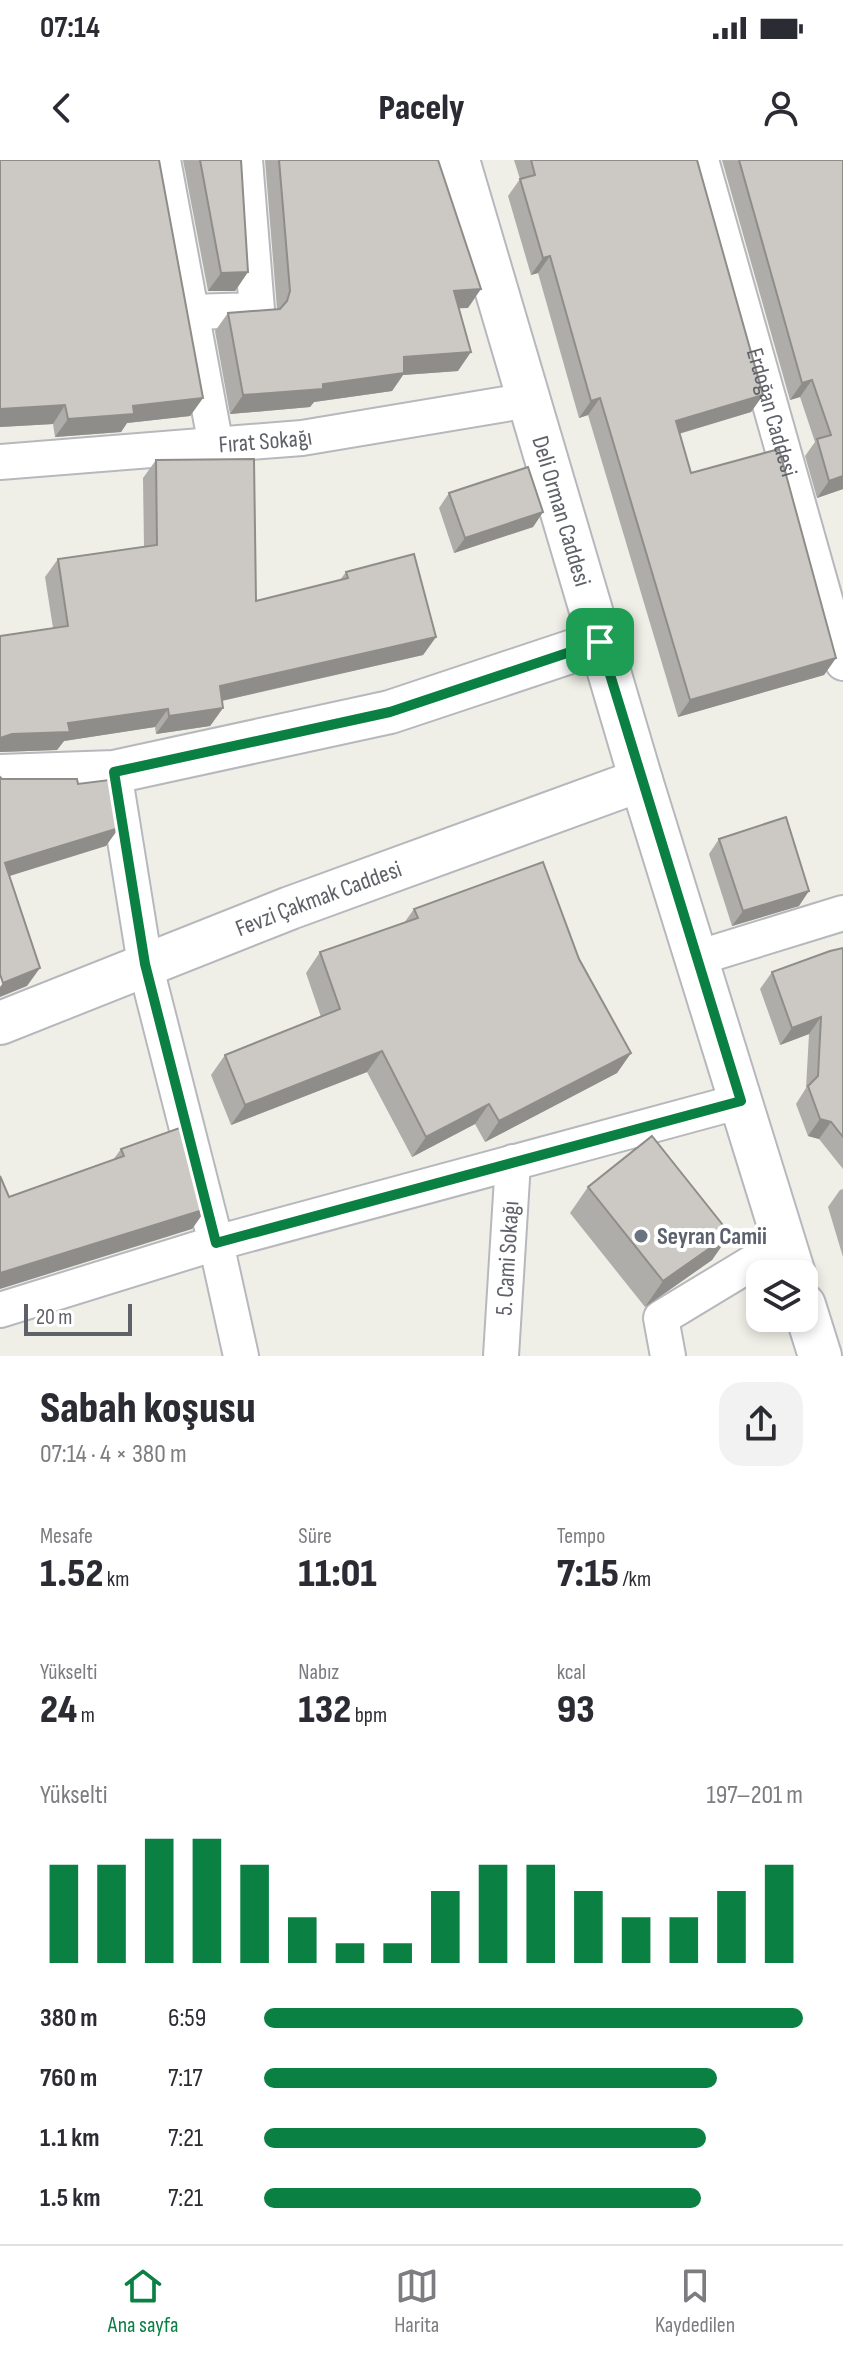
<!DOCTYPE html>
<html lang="tr">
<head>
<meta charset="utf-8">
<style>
  :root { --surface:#fff; --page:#f2f2f3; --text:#2b2b33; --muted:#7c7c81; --line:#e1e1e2; --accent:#0b8043 }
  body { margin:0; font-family:"Sofia Sans Condensed",sans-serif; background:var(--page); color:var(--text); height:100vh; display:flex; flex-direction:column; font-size:30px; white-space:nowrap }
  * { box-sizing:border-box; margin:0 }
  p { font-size:26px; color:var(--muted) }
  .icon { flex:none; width:44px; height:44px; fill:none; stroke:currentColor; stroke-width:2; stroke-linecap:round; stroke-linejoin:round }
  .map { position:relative; height:1196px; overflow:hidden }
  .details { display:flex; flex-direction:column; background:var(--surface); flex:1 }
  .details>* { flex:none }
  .fabs { position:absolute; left:746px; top:1100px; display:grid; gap:16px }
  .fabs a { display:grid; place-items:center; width:72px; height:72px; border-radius:16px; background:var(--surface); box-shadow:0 4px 12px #0003; font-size:40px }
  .scale { position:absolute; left:24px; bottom:20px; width:108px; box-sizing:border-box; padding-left:8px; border:4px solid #5e6167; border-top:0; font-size:22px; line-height:28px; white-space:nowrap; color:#5e6167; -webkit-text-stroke:6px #fff; paint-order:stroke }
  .pin { position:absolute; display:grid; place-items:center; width:68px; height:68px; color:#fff; margin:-34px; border-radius:16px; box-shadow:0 4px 12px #0006 }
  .round { display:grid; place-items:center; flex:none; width:84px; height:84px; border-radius:24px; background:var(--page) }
  .head { display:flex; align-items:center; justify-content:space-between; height:136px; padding:0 40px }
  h1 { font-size:44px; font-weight:800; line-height:60px }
  .metrics { display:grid; grid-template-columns:repeat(3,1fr); gap:12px; height:136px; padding:8px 40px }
  .metrics div { display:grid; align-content:center }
  .metrics b { font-size:40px; font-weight:800 }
  .metrics small { font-size:22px; font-weight:400 }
  .metrics p { font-size:22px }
  .chart { height:224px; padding:16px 40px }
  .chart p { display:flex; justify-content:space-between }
  .chart svg { width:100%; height:144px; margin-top:8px; stroke:var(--accent); stroke-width:6 }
  ul { padding:0 40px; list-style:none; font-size:26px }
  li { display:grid; grid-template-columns:128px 96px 1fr; align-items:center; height:60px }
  li i { height:20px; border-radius:10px; background:var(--accent) }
  .status { display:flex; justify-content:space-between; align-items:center; height:56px; padding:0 40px; background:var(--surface); direction:ltr }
  .status svg { height:22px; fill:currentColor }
  header { display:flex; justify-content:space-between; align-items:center; height:104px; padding:0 40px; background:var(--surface); font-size:36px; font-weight:800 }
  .tab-bar { display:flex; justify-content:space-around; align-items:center; height:112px; border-top:2px solid var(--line); background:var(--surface); font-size:22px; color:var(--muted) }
  .tab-bar a { display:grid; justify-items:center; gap:4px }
  .tab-bar .selected { color:var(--accent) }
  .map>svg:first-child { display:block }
</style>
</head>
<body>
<div class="status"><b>07:14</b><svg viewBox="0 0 49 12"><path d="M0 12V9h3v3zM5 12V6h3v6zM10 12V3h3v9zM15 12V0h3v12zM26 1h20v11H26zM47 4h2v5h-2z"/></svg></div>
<header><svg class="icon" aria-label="back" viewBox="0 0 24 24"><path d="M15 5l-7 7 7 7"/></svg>Pacely<svg class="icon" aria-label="person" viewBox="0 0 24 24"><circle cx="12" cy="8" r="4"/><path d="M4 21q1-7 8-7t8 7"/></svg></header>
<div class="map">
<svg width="843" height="1196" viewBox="0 0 843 1196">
  <rect width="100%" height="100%" fill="#f0efe7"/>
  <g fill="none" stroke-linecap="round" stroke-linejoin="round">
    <g stroke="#b7b8bd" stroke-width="38">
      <g id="minor">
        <path d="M 163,0 L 216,286"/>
        <path id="s1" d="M 701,0 L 843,503"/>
        <path d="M 190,152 L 257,150 L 245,0"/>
        <path id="s2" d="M 0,302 L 302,278 L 529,240"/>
        <path d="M 114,612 L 145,804 L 216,1083 L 241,1196"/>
        <path d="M 697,798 L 843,753"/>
        <path d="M 0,1150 L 216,1083 L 741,941"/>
        <path id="s3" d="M 501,1196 L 513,1002"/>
        <path d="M 668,1196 L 661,1158 L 785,1083"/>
      </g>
    </g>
    <g stroke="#b7b8bd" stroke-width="46">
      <g id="tertiary">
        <path id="s4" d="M 458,0 L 641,620 L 794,1114"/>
        <path d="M 0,616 L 114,612 L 390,552 L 600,482"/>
        <path id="s5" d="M 0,863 L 290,748 L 641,620"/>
        <path d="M 804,1145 L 820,1196"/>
      </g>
    </g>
    <use href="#minor" stroke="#fff" stroke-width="34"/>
    <use href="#tertiary" stroke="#fff" stroke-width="42"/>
  </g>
  <g fill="#afada9">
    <path d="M 0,0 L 203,238 L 190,256 L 127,263 L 121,272 L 55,277 L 53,264 L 0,267 Z"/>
    <path d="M 183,0 L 241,0 L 248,112 L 235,131 L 208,131 Z"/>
    <path d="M 265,0 L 438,0 L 468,148 L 459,148 L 458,211 L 403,215 L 392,231 L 314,242 L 310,247 L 230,254 L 215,171 L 228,153 L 277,149 Z"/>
    <path d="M 514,0 L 697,0 L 763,235 L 751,252 L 679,274 L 691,313 L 836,498 L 824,515 L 678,557 L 588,255 L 579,258 L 538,113 L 531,115 L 508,36 L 520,19 Z"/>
    <path d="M 722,0 L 843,0 L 843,329 L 817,338 L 805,296 L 815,282 L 800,237 L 790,240 Z"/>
    <path d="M 156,300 L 256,441 L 340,420 L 346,412 L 436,477 L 423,495 L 222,541 L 223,548 L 210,566 L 156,574 L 155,567 L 64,581 L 57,590 L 0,592 L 0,476 L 53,468 L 45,417 L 58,399 L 144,387 L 143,318 Z"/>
    <path d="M 449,333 L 543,352 L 533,367 L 454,393 L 439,348 Z"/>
    <path d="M 719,679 L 799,746 L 732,766 L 709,694 Z"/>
    <path d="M 414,749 L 579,799 L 631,893 L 617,913 L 485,982 L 475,964 L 412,997 L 367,912 L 231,965 L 211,915 L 225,895 L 321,857 L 306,813 L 320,792 L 404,763 Z"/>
    <path d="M 843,788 L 843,1009 L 819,979 L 808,976 L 796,944 L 806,928 L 809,874 L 780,885 L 760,829 L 772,812 Z"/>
    <path d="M 121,989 L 206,1049 L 192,1069 L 9,1037 L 113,1000 Z"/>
    <path d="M 588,1027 L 730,1074 L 712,1100 L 645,1147 L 570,1053 Z"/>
    <path d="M 843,1029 L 843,1097 L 828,1047 L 840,1030 Z"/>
  </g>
  <g fill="#8f8d89">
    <path d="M 550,96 L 538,113 L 531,115 L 543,98 Z"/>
    <path d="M 248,112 L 235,131 L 208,131 L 221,113 Z"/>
    <path d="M 481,129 L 468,148 L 441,149 L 454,131 Z"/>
    <path d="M 471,192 L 458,211 L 403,215 L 392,231 L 314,242 L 310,247 L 230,254 L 243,235 L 323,224 L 404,197 Z"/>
    <path d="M 812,220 L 800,237 L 790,240 L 802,223 Z"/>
    <path d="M 763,235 L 751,252 L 664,278 L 676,261 Z"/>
    <path d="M 203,238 L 190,256 L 127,263 L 121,272 L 55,277 L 68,259 L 133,246 Z"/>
    <path d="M 600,238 L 588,255 L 579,258 L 591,241 Z"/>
    <path d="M 65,245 L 53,264 L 0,267 L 0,249 Z"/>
    <path d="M 843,316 L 843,329 L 817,338 L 829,321 Z"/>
    <path d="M 543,352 L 533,367 L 454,393 L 465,378 Z"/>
    <path d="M 436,477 L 423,495 L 207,544 L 220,526 Z"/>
    <path d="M 836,498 L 824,515 L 678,557 L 690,540 Z"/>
    <path d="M 223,548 L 210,566 L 156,574 L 169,556 Z"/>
    <path d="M 168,549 L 155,567 L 64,581 L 57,590 L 0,592 L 0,578 L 12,574 L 68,563 Z"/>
    <path d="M 119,668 L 106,686 L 0,719 L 5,703 Z"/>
    <path d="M 809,731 L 799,746 L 732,766 L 743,751 Z"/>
    <path d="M 40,808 L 27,826 L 0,837 L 0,827 L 3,823 Z"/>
    <path d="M 821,857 L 809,874 L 780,885 L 792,868 Z"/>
    <path d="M 382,891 L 367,912 L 231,965 L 245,945 Z"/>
    <path d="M 631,893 L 617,913 L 485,982 L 499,961 Z"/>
    <path d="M 489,944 L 475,964 L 412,997 L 426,977 Z"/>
    <path d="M 820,959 L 831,962 L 819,979 L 808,976 Z"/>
    <path d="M 206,1049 L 192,1069 L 0,1129 L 0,1113 Z"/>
    <path d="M 730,1074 L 712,1100 L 645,1147 L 663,1121 Z"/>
  </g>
  <g fill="#ccc9c4" stroke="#8f8d89" stroke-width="2">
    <path d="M 0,0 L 159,0 L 203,238 L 133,246 L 134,254 L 68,259 L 65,245 L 0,249 Z"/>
    <path d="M 200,0 L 241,0 L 248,112 L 221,113 Z"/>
    <path d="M 279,0 L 438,0 L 481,129 L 454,131 L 471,192 L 404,197 L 404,213 L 323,224 L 323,229 L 243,235 L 228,153 L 280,149 L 287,141 L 290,131 Z"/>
    <path d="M 531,0 L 697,0 L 763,235 L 676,261 L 691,313 L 779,289 L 836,498 L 690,540 L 600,238 L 591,241 L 550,96 L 543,98 L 520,19 L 535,15 Z"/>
    <path d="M 739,0 L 843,0 L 843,316 L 829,321 L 817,279 L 831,275 L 812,220 L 802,223 Z"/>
    <path d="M 254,299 L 256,441 L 348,418 L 346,412 L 414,394 L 436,477 L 220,526 L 223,548 L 169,556 L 168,549 L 68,563 L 70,572 L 12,574 L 0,578 L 0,476 L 68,466 L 58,399 L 157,385 L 156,300 Z"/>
    <path d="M 528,307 L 543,352 L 465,378 L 449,333 Z"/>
    <path d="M 0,617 L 2,619 L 77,619 L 78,624 L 109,620 L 119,668 L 5,703 L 40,808 L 3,823 L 0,814 Z"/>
    <path d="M 786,657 L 809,731 L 743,751 L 719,679 Z"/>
    <path d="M 543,702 L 579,799 L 631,893 L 499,961 L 489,944 L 426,977 L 382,891 L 245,945 L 225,895 L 340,849 L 320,792 L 418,758 L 414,749 Z"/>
    <path d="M 843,788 L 843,977 L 831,962 L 820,959 L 808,926 L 818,916 L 821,857 L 792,868 L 772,812 L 830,791 Z"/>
    <path d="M 185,966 L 206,1049 L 0,1113 L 0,1016 L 9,1037 L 124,996 L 121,989 Z"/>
    <path d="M 652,976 L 730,1074 L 663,1121 L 588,1027 Z"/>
  </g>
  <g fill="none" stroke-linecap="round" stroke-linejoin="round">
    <g stroke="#fff" stroke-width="16">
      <path id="route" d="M 600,482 L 741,941 L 216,1083 L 145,804 L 114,612 L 390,552 Z"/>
    </g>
    <use href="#route" stroke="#0b8043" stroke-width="10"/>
  </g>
  <circle fill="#6b7280" stroke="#fff" stroke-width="3" cx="641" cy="1076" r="8"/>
  <g text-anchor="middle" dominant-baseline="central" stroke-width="8" stroke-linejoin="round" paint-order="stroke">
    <g font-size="24" fill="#5e6167" stroke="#fff">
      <text stroke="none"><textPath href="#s1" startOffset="262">Erdoğan Caddesi</textPath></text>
      <text stroke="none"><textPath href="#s2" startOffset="266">Fırat Sokağı</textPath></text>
      <text stroke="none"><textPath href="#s4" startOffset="366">Deli Orman Caddesi</textPath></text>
      <text stroke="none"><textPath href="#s5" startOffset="342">Fevzi Çakmak Caddesi</textPath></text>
      <text stroke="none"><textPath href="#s3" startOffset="98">5. Cami Sokağı</textPath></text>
    </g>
    <g font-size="24" font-weight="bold" fill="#5b616d" stroke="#fff" text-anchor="start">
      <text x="657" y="1076">Seyran Camii</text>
    </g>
  </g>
</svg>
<div class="fabs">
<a><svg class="icon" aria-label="layers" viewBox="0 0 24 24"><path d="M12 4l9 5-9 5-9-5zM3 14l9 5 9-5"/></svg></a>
</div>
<div class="scale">20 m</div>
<div class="pin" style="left:600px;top:482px;background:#1e9e55"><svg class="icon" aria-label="arrive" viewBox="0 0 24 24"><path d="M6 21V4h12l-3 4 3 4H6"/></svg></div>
</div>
<section class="details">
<div class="head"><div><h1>Sabah koşusu</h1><p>07:14 · 4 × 380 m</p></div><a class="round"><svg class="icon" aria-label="share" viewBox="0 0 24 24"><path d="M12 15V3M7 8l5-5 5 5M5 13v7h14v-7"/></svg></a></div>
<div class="metrics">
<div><p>Mesafe</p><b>1.52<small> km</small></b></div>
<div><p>Süre</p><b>11:01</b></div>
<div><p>Tempo</p><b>7:15<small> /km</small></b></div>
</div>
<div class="metrics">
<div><p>Yükselti</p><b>24<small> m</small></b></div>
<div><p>Nabız</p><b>132<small> bpm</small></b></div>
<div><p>kcal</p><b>93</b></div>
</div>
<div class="chart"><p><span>Yükselti</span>197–201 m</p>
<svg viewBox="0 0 160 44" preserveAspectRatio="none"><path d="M5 44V14M15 44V14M25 44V6M35 44V6M45 44V14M55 44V30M65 44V38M75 44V38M85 44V22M95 44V14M105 44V14M115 44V22M125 44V30M135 44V30M145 44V22M155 44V14"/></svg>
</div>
<ul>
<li><b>380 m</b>6:59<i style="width:100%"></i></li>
<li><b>760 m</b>7:17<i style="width:84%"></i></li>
<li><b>1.1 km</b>7:21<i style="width:82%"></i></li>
<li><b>1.5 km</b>7:21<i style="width:81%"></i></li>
</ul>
</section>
<nav class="tab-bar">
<a class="selected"><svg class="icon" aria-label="home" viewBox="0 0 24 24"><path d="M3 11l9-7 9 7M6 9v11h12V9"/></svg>Ana sayfa</a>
<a><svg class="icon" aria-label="map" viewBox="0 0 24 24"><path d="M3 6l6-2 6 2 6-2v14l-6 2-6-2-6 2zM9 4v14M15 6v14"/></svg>Harita</a>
<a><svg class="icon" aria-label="saved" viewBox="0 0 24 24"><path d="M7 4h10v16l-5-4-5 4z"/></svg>Kaydedilen</a>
</nav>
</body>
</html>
